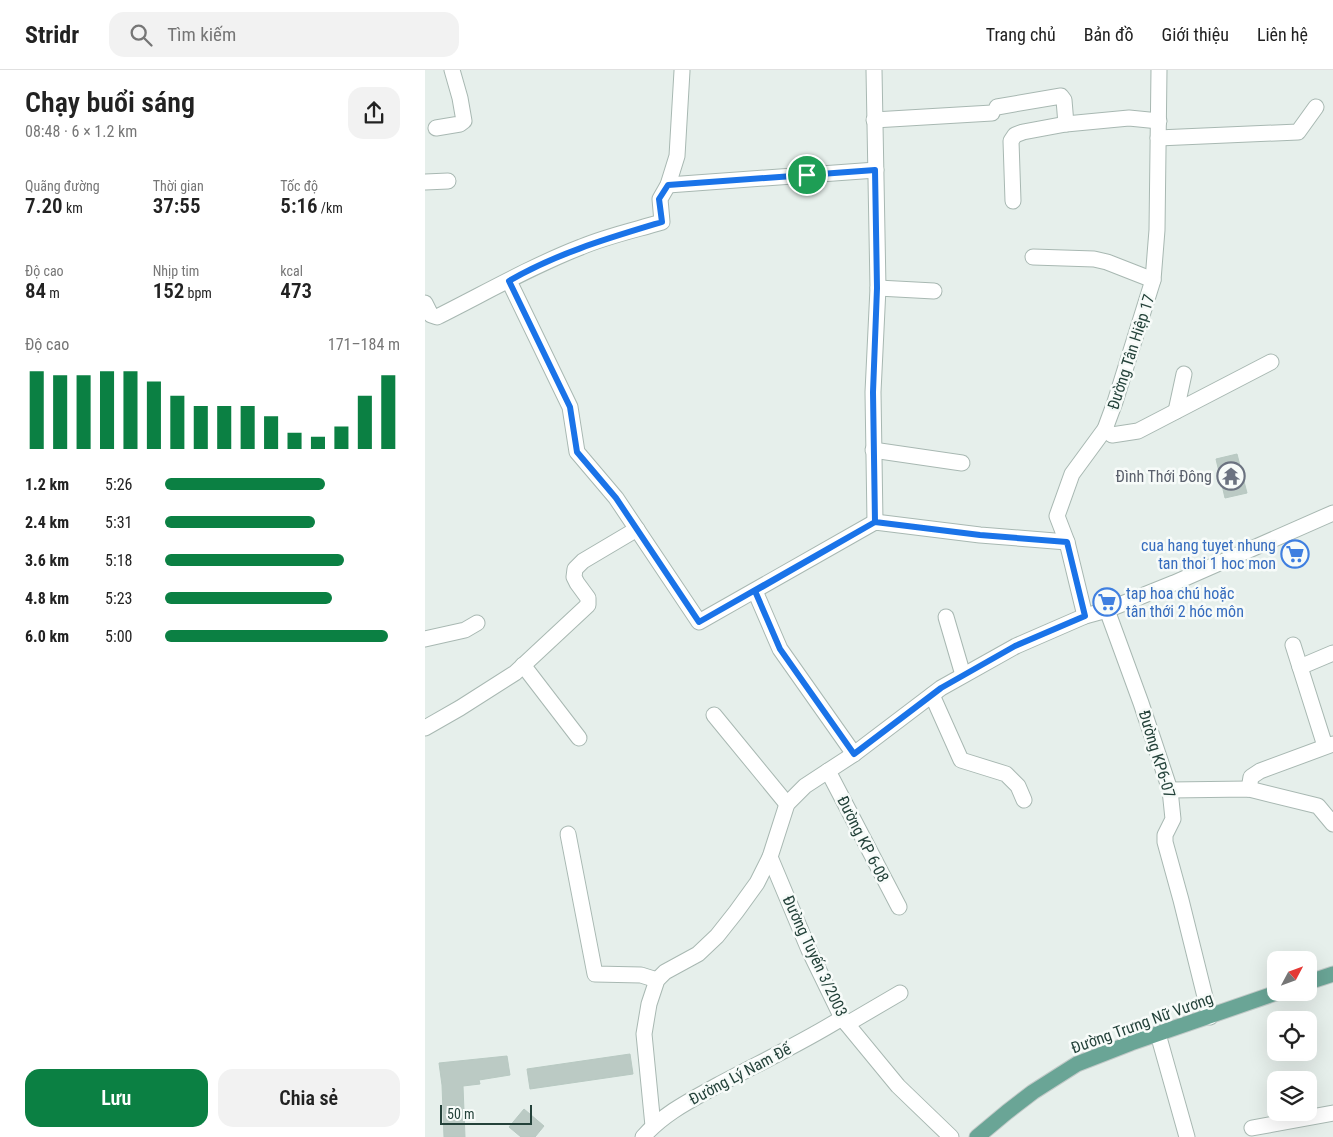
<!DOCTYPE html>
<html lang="vi">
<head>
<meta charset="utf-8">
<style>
  :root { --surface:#fff; --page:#f2f2f2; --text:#222; --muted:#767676; --line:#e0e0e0; --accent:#0b8043 }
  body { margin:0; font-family:"Roboto Condensed",sans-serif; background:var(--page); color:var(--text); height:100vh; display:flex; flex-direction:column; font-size:19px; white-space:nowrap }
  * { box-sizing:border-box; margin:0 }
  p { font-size:16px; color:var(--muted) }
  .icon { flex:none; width:28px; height:28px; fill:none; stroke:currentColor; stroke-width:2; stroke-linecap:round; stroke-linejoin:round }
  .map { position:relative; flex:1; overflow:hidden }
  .drawer { display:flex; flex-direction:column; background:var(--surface); width:425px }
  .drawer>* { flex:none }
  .needle { width:32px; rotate:49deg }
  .buttons { position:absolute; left:842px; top:881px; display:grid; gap:10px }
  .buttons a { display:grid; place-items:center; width:50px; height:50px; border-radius:10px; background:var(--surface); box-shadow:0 5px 20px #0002; font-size:25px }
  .scale { position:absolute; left:15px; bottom:12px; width:92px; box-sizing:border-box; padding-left:5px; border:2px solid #24423a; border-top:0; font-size:14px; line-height:18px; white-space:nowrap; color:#24423a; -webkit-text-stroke:4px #f7fbf9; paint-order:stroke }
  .pin { position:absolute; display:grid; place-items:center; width:42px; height:42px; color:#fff; margin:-21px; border:2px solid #fff; border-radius:50%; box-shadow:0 1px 5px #0007 }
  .round { display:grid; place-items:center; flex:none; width:52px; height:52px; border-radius:15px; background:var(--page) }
  .head { display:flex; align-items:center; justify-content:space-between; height:85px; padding:0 25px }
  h1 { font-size:28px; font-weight:600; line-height:38px }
  .metrics { display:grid; grid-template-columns:repeat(3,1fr); gap:8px; height:85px; padding:5px 25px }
  .metrics div { display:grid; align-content:center }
  .metrics b { font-size:21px; font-weight:600 }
  .metrics small { font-size:14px; font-weight:400 }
  .metrics p { font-size:14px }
  .chart { height:140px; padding:10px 25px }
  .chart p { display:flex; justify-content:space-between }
  .chart svg { width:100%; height:90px; margin-top:5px; stroke:var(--accent); stroke-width:6 }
  .primary-button { display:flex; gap:10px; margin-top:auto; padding:10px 25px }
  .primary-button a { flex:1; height:58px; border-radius:15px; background:var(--accent); color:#fff; font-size:20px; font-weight:600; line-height:58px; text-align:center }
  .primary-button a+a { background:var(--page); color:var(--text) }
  ul { padding:0 25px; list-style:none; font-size:16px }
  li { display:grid; grid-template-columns:80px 60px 1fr; align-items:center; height:38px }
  li i { height:12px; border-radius:6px; background:var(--accent) }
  header { display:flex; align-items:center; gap:30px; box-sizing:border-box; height:70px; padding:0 25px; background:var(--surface); border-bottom:1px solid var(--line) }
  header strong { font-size:24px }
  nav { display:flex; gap:28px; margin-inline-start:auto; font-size:18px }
  .search { width:350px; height:45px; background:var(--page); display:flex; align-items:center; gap:12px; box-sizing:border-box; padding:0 18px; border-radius:15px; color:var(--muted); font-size:19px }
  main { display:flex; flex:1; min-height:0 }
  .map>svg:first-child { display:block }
</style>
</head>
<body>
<header>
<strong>Stridr</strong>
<div class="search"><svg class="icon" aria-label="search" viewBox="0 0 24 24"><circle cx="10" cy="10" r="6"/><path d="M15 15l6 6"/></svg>Tìm kiếm</div>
<nav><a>Trang chủ</a><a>Bản đồ</a><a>Giới thiệu</a><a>Liên hệ</a></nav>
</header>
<main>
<section class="drawer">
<div class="head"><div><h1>Chạy buổi sáng</h1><p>08:48 · 6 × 1.2 km</p></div><a class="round"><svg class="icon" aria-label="share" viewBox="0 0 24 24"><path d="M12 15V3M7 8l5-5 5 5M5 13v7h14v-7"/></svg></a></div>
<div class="metrics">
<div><p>Quãng đường</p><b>7.20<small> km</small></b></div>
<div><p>Thời gian</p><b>37:55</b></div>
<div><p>Tốc độ</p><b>5:16<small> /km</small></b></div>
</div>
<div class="metrics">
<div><p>Độ cao</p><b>84<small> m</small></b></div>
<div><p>Nhịp tim</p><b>152<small> bpm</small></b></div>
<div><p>kcal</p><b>473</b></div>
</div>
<div class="chart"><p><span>Độ cao</span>171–184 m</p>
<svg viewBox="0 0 160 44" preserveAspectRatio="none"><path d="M5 44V6M15 44V8M25 44V8M35 44V6M45 44V6M55 44V11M65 44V18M75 44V23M85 44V23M95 44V23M105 44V28M115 44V36M125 44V38M135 44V33M145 44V18M155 44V8"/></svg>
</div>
<ul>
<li><b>1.2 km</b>5:26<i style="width:68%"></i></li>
<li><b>2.4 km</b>5:31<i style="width:64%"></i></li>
<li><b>3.6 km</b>5:18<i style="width:76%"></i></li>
<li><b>4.8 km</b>5:23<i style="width:71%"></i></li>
<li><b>6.0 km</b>5:00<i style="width:95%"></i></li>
</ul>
<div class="primary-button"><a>Lưu</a><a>Chia sẻ</a></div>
</section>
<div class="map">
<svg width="908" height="1067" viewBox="0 0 908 1067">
  <rect width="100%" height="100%" fill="#e6efeb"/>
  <g fill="#bbcac4" stroke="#b8c9c2">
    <path d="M 812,384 L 822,423 L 800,428 L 791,389 Z"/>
    <path d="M 205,984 L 208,1004 L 105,1019 L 102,999 Z"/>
    <path d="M 82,986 L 85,1005 L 54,1010 L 55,1014 L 38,1016 L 40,1067 L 19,1067 L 17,1015 L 14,993 Z"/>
    <path d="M 99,1039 L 119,1056 L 110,1067 L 96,1067 L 84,1057 Z"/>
  </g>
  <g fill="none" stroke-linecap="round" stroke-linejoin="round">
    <g stroke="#a8b8b2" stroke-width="17">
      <g id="minor">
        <path d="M 449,0 L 453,218 L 448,322 L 450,452"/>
        <path d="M 572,37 L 636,26 L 639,30 L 641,54"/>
        <path d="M 449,50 L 567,43"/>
        <path d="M 11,58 L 35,54 L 39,51 L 35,28 L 27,0"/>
        <path d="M 733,68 L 873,62 L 891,37"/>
        <path d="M 0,112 L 23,111"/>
        <path d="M 243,115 L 451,100"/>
        <path d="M 588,131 L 586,71 L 590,65 L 598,62 L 641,54 L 704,48 L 734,51"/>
        <path d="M 608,187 L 669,189 L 682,192 L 728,210"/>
        <path d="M 84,211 L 145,337 L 152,382 L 191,428 L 274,552 L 450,452 L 555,465 L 642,472"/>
        <path d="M 453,218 L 509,221"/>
        <path d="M 0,233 L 6,245 L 12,247 C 60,223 107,196 156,177 C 182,166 210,160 237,152 L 235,129 L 243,115 L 252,86 L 257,1"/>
        <path d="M 751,341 L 759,304"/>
        <path d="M 680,359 L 687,365 L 713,361 L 846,292"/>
        <path d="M 448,380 L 537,393"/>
        <path d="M 330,521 L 355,579 L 429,684"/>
        <path d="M 682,540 L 716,633 L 745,720 L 748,749 L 740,765 L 740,772 L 756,830 L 785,947"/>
        <path d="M 660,546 L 642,472 L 632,446 L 647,404 L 680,359 L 690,332 L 728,210 L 732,160 L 734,0"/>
        <path d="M 521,547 L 538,605"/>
        <path d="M 0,569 L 40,560 L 52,553"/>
        <path d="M 868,575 L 900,676"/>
        <path d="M 98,595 L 154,668"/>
        <path d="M 875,597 L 908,583"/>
        <path d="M 507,625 L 536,690 L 581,704 L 593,716 L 599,730"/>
        <path d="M 289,645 L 362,734"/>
        <path d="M 0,658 L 35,638 L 90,603 L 163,535 L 163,528 L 152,513 L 149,507 L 150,499 L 158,491 L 212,459"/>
        <path d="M 403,701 L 474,837"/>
        <path d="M 824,719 L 826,707 L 835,701 L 908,674"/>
        <path d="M 745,720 L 824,719 L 893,736 L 908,754"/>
        <path d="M 143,764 L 170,904 L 216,905 L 232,910"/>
        <path d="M 345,787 L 384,880 L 417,948 L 473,1016 L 526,1067"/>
        <path d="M 422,954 L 475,923"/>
        <path d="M 733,964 L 762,1067"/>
        <path d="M 228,1056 L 219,964 L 224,934 L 232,910 L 240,902 L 273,884 L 292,866 L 311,842 L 332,813 L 345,787 L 362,734 L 380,716 L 429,684 L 516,618 L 591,576 L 660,546 L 682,540 L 749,513 L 908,443"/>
        <path d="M 827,1058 L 908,1043"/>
        <path d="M 218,1067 C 239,1043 266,1030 293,1015 C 334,993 377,973 417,948"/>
      </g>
    </g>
    <g stroke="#c2cac8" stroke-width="17">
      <g id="major">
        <path d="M 884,912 L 908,904"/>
        <path d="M 552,1067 L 582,1042 L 608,1022 L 652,994 L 706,973 L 854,922"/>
      </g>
    </g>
    <use href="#minor" stroke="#fff" stroke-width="15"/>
    <use href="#major" stroke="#6aa596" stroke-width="15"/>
  </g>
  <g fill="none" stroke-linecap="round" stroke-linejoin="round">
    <g stroke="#fff" stroke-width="10">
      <path id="route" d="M 382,105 L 450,100 L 452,218 L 448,322 L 450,452 L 330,521 L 355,579 L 429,684 L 516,618 L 590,576 L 660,546 L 642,472 L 555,465 L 450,452 L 274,552 L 191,428 L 152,382 L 145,337 L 84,211 C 132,183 184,168 237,152 L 234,129 L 243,115 L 382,105"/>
    </g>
    <use href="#route" stroke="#1a73e8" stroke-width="6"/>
  </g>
  <defs>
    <g id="temple-ring" transform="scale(1.4375)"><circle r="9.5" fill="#f7fbf9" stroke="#6b7280" stroke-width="1.5"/><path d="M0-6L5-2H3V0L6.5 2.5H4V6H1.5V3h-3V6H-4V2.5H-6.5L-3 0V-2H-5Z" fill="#6b7280"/></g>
    <g id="supermarket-ring" transform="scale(1.4375)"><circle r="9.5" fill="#f7fbf9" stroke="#3f7fe0" stroke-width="1.5"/><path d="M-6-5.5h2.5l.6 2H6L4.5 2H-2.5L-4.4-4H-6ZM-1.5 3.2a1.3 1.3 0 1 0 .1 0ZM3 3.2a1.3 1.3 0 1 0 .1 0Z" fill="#3f7fe0"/></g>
  </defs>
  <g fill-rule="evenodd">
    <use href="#temple-ring" x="806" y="406"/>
    <use href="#supermarket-ring" x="870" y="484"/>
    <use href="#supermarket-ring" x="682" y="532"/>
  </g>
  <g text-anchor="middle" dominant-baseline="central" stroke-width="5" stroke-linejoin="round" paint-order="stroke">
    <g font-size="16" fill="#24423a" stroke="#f7fbf9">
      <text transform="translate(706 282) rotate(-72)">Đường Tân Hiệp 17</text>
      <text transform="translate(732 684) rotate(73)">Đường KP6-07</text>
      <text transform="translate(438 769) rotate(63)">Đường KP 6-08</text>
      <text transform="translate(390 886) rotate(65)">Đường Tuyến 3/2003</text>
      <text transform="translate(717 953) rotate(-20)">Đường Trưng Nữ Vương</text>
      <text transform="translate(315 1004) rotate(-28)">Đường Lý Nam Đế</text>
    </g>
    <g font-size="16" fill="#5b616d" stroke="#f7fbf9" text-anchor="end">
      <text x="787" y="406">Đình Thới Đông</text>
    </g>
    <g font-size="16" fill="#366cbe" stroke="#f7fbf9" text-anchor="end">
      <text x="851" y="475">cua hang tuyet nhung<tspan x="851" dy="18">tan thoi 1 hoc mon</tspan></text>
      <text x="701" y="523" text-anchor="start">tap hoa chú hoặc<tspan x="701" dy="18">tân thới 2 hóc môn</tspan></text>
    </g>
  </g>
</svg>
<div class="buttons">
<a><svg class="needle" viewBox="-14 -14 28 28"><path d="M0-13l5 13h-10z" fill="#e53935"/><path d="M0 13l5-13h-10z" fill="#767676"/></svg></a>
<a><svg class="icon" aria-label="locate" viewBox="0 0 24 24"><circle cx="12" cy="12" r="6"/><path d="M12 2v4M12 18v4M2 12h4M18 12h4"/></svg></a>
<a><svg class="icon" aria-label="layers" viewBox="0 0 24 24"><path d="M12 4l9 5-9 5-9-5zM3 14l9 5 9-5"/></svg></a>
</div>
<div class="scale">50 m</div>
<div class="pin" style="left:382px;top:105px;background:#1e9e55"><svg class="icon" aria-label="arrive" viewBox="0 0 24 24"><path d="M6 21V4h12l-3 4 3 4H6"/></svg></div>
</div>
</main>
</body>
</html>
